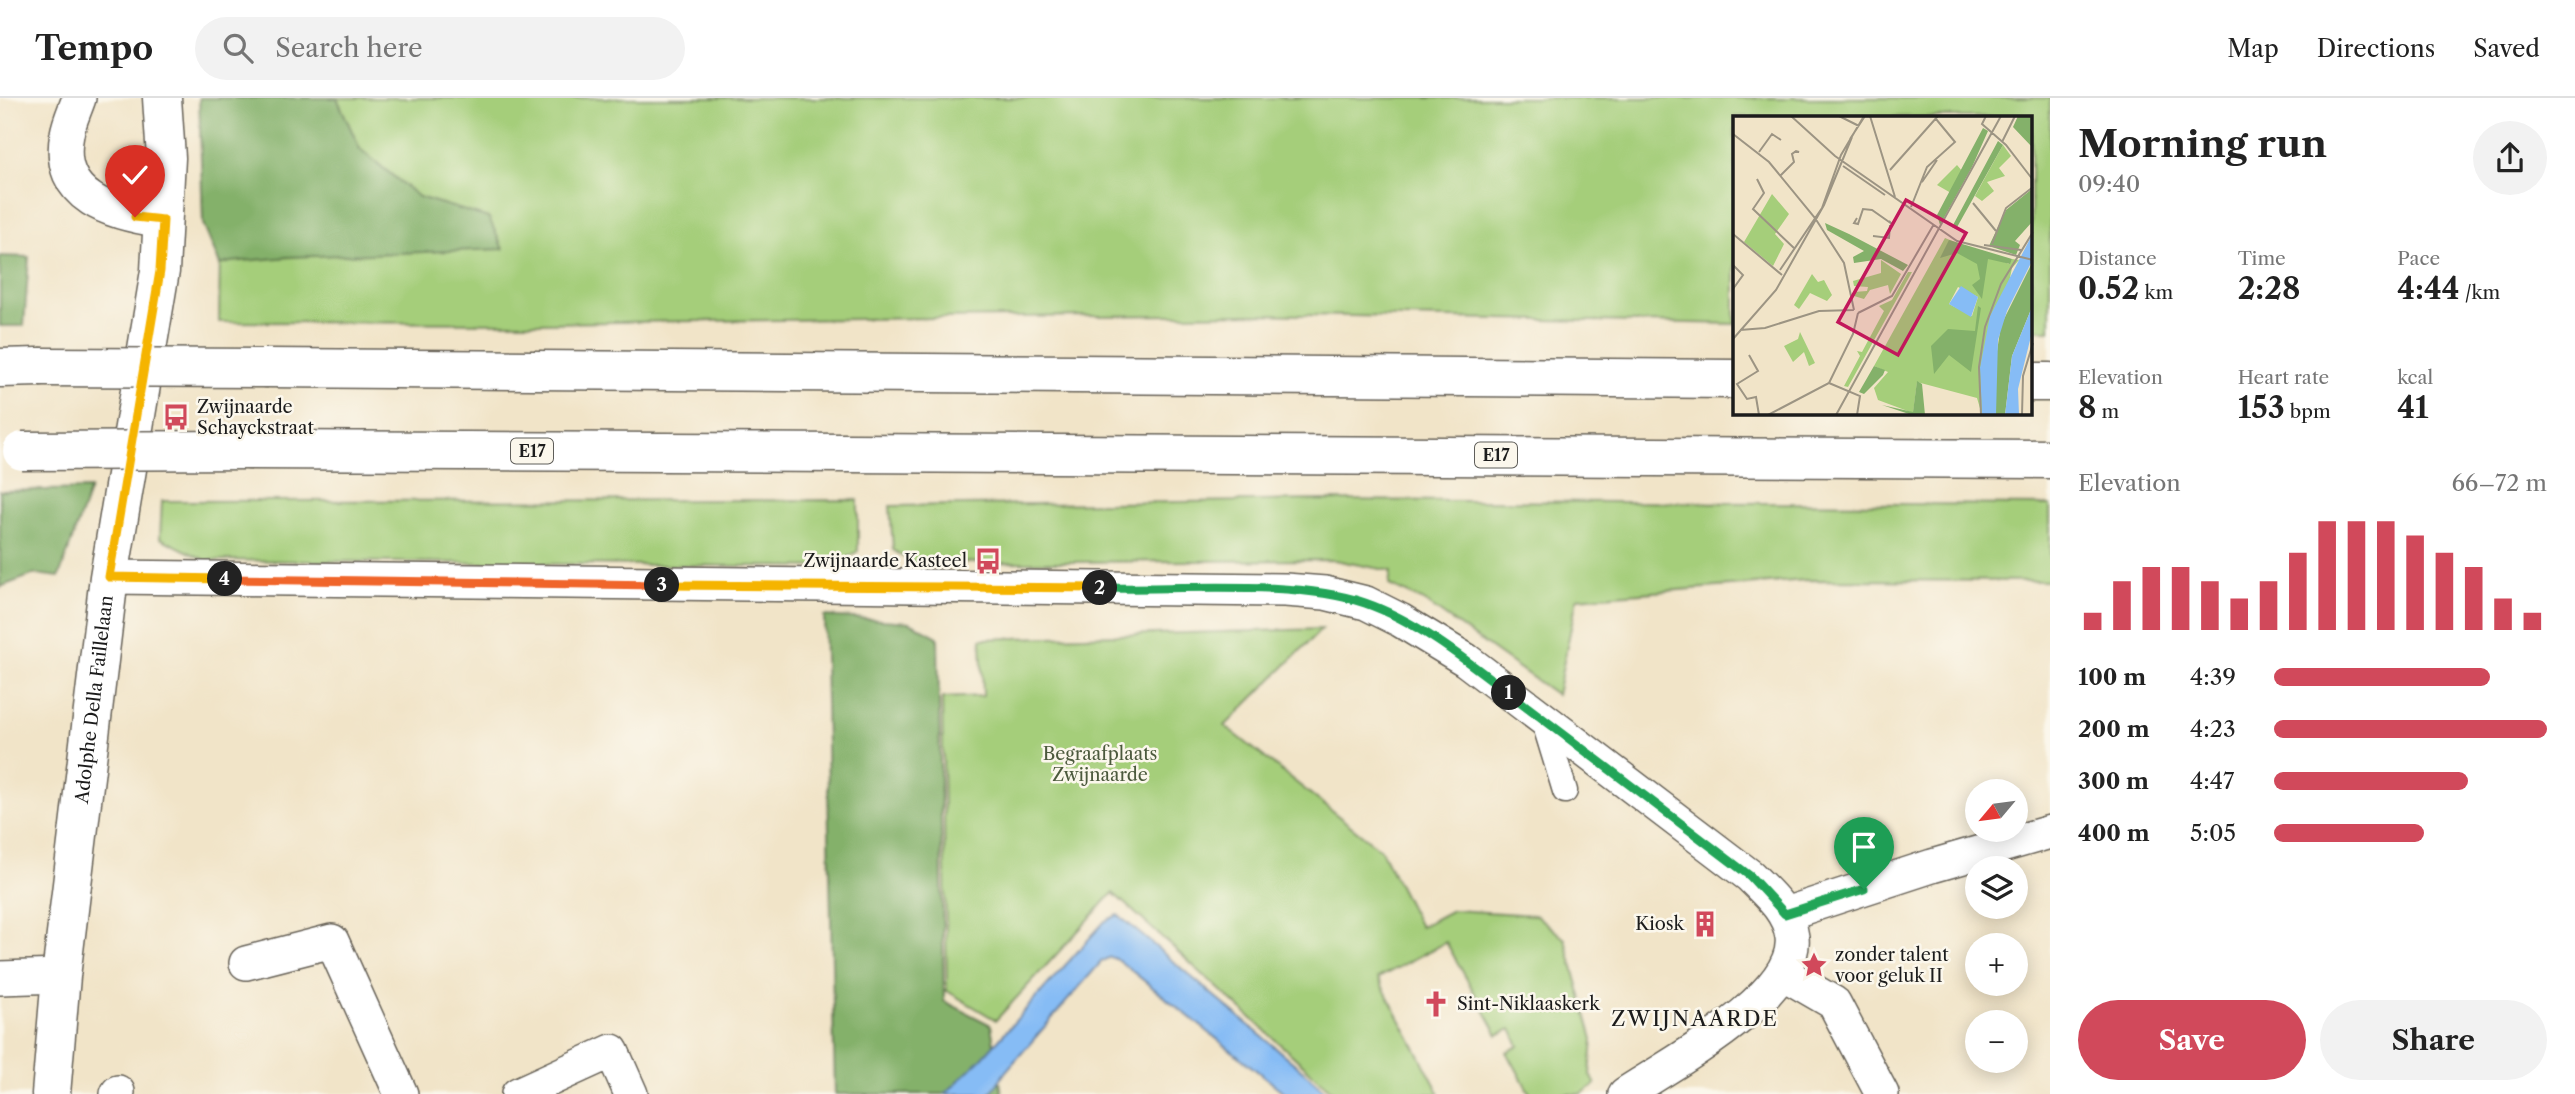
<!DOCTYPE html>
<html lang="en">
<head>
<meta charset="utf-8">
<style>
  :root { --surface:#fff; --page:#f2f2f2; --text:#222; --muted:#767676; --line:#e0e0e0; --accent:#d1495b }
  body { margin:0; font-family:"Libre Caslon Text",serif; background:var(--page); color:var(--text); height:100vh; display:flex; flex-direction:column; font-size:26px; white-space:nowrap }
  * { box-sizing:border-box; margin:0 }
  p { font-size:23px; color:var(--muted) }
  .icon { flex:none; width:38px; height:38px; fill:none; stroke:currentColor; stroke-width:2; stroke-linecap:round; stroke-linejoin:round }
  .map { position:relative; flex:1; overflow:hidden }
  .sheet { display:flex; flex-direction:column; background:var(--surface); width:525px }
  .sheet>* { flex:none }
  .needle { width:46px; rotate:241deg }
  .fabs { position:absolute; left:1965px; top:681px; display:grid; gap:14px }
  .fabs a { display:grid; place-items:center; width:63px; height:63px; border-radius:50%; background:var(--surface); box-shadow:0 4px 18px #0003; font-size:35px }
  .pin { position:absolute; display:grid; place-items:center; width:60px; height:60px; color:#fff; margin:-72px -30px; border-radius:50% 50% 50% 0; rotate:-45deg; box-shadow:0 0 7px #0007 }
  .pin .icon { rotate:45deg }
  .km { position:absolute; width:35px; height:35px; margin:-18px; border-radius:50%; background:#222; color:#fff; font-size:19px; line-height:35px; text-align:center }
  .round { display:grid; place-items:center; flex:none; width:74px; height:74px; border-radius:37px; background:var(--page) }
  .summary { display:flex; align-items:center; justify-content:space-between; height:119px; padding:0 28px }
  h1 { font-size:38px; font-weight:700; line-height:52px }
  .metrics { display:grid; grid-template-columns:repeat(3,1fr); gap:10px; height:119px; padding:7px 28px }
  .metrics div { display:grid; align-content:center }
  .metrics b { font-size:30px; font-weight:700 }
  .metrics small { font-size:19px; font-weight:400 }
  .metrics p { font-size:19px }
  .chart { height:196px; padding:14px 28px }
  .chart p { display:flex; justify-content:space-between }
  .chart svg { width:100%; height:126px; margin-top:7px; stroke:var(--accent); stroke-width:6 }
  .button { display:flex; gap:14px; margin-top:auto; padding:14px 28px }
  .button a { flex:1; height:80px; border-radius:42px; background:var(--accent); color:#fff; font-size:28px; font-weight:700; line-height:80px; text-align:center }
  .button a+a { background:var(--page); color:var(--text) }
  ul { padding:0 28px; list-style:none; font-size:23px }
  li { display:grid; grid-template-columns:112px 84px 1fr; align-items:center; height:52px }
  li i { height:18px; border-radius:9px; background:var(--accent) }
  header { display:flex; align-items:center; gap:42px; box-sizing:border-box; height:98px; padding:0 35px; background:var(--surface); border-bottom:2px solid var(--line) }
  header strong { font-size:33px }
  nav { display:flex; gap:38px; margin-inline-start:auto; font-size:24px }
  .search { width:490px; height:63px; background:var(--page); display:flex; align-items:center; gap:18px; box-sizing:border-box; padding:0 24px; border-radius:38px; color:var(--muted); font-size:26px }
  main { display:flex; flex:1; min-height:0 }
  .map>svg:first-child { display:block }
</style>
</head>
<body>
<header>
<strong>Tempo</strong>
<div class="search"><svg class="icon" aria-label="search" viewBox="0 0 24 24"><circle cx="10" cy="10" r="6"/><path d="M15 15l6 6"/></svg>Search here</div>
<nav><a>Map</a><a>Directions</a><a>Saved</a></nav>
</header>
<main>
<div class="map">
<svg width="2050" height="996" viewBox="0 0 2050 996">
  <rect width="100%" height="100%" fill="#fbf7ec"/>
  <filter id="ink" filterUnits="userSpaceOnUse"><feTurbulence type="fractalNoise" baseFrequency=".0143" numOctaves="2"/><feDisplacementMap in="SourceGraphic" scale="14" xChannelSelector="R" yChannelSelector="G"/><feConvolveMatrix kernelMatrix="1 2 1 2 8 2 1 2 1" color-interpolation-filters="sRGB"/></filter>
  <filter id="wash" filterUnits="userSpaceOnUse"><feTurbulence type="fractalNoise" baseFrequency=".00686" numOctaves="4" result="noise"/><feDisplacementMap in="SourceGraphic" scale="28" xChannelSelector="R" yChannelSelector="G"/><feGaussianBlur stdDeviation="1.57" result="paint"/><feColorMatrix in="noise" values="0 0 0 0 0 0 0 0 0 0 0 0 0 0 0 0 0 1.4 0 .05"/><feComposite in="paint" operator="in"/></filter>
  <g filter="url(#wash)">
    <rect width="100%" height="100%" fill="#f1e4c8"/>
    <g fill="#a5ce7a" stroke="#60754b" stroke-width="2">
      <path d="M 222,0 L 2050,0 L 2050,232 L 2031,232 L 2031,19 L 1735,19 L 1735,226 L 1254,216 L 538,225 L 219,224 Z"/>
      <path d="M 858,402 L 858,453 L 833,469 L 205,462 L 160,440 L 162,403 Z"/>
      <path d="M 1321,402 L 2050,407 L 2050,483 L 1807,482 L 1577,500 L 1557,597 L 1424,503 L 1389,487 L 1391,473 L 1334,462 L 913,465 L 893,452 L 890,408 Z"/>
      <path d="M 1322,531 L 1225,628 L 1381,752 L 1420,829 L 1452,812 L 1536,817 L 1565,841 L 1593,941 L 1590,977 L 1596,986 L 1581,996 L 1530,996 L 1507,954 L 1519,948 L 1511,931 L 1498,937 L 1446,844 L 1378,880 L 1440,996 L 1335,996 L 1113,795 L 996,922 L 947,893 L 942,600 L 983,598 L 981,541 Z"/>
    </g>
    <g fill="#84b16a" stroke="#506643" stroke-width="2">
      <path d="M 199,0 L 337,0 L 360,51 L 419,99 L 489,120 L 503,151 L 290,159 L 231,164 L 220,167 L 203,126 Z"/>
      <path d="M 0,158 L 29,159 L 24,228 L 0,228 Z"/>
      <path d="M 90,391 L 59,479 L 35,476 L 0,489 L 0,393 Z"/>
      <path d="M 824,518 L 910,524 L 938,539 L 944,903 L 991,927 L 1002,996 L 835,996 Z"/>
    </g>
    <path fill="#86bcf5" stroke="#516c88" stroke-width="2" d="M 1118,817 L 1309,978 L 1323,991 L 1325,996 L 1286,996 L 1118,862 L 1110,859 L 1102,863 L 1006,973 L 990,996 L 945,996 L 982,960 L 1105,823 Z"/>
  </g>
  <g filter="url(#ink)">
    <g fill="none" stroke-linecap="round" stroke-linejoin="round">
      <g stroke="#676258" stroke-width="27">
        <path id="pedestrian" d="M 1543,621 L 1565,693"/>
      </g>
      <g stroke="#676258" stroke-width="36">
        <g id="minor">
          <path d="M 79,0 C 75,12 69,24 67,36 C 54,101 113,116 163,123"/>
          <path d="M 109,479 L 1285,492 L 1325,495 L 1366,505 L 1400,522 L 1466,562 L 1750,778 C 1767,795 1789,813 1792,839 C 1799,898 1669,967 1625,996"/>
          <path d="M 1785,816 L 1932,768 L 2050,734"/>
          <path d="M 246,865 L 332,843 L 401,996"/>
          <path d="M 1784,876 L 1834,905 L 1882,996"/>
          <path d="M 0,880 L 61,878"/>
          <path d="M 117,996 L 118,994"/>
          <path d="M 518,996 L 612,953 L 631,996"/>
        </g>
      </g>
      <g stroke="#676258" stroke-width="41">
        <g id="secondary">
          <path id="s1" d="M 51,996 L 61,878 L 109,479 L 160,173 L 166,60 L 162,0"/>
        </g>
      </g>
      <g stroke="#676258" stroke-width="41">
        <g id="motorway">
          <path d="M 0,270 L 40,269"/>
          <path d="M 268,270 L 1735,281"/>
          <path d="M 2031,284 L 2050,284"/>
          <path d="M 251,352 L 2050,361"/>
        </g>
      </g>
      <use href="#pedestrian" stroke="#fff" stroke-width="24"/>
      <use href="#minor" stroke="#fff" stroke-width="33"/>
      <use href="#secondary" stroke="#fff" stroke-width="38"/>
      <use href="#motorway" stroke="#fff" stroke-width="38"/>
      <g stroke="#676258" stroke-width="41" stroke-linecap="butt">
        <g id="motorway-bridge">
          <path d="M 40,269 L 268,270"/>
          <path d="M 22,353 L 251,352"/>
        </g>
      </g>
      <use href="#motorway-bridge" stroke="#fff" stroke-width="38"/>
    </g>
  </g>
  <g fill="none" stroke-linecap="round" stroke-linejoin="round" filter="url(#ink)">
    <g stroke="#fff" stroke-width="14">
      <path id="split-1" d="M 1509,595 L 1750,778 L 1785,816 L 1864,791"/>
    </g>
    <g stroke="#fff" stroke-width="14">
      <path id="split-2" d="M 1100,490 C 1177,492 1294,481 1365,505 C 1417,523 1466,562 1509,595"/>
    </g>
    <g stroke="#fff" stroke-width="14">
      <path id="split-3" d="M 662,487 L 1100,490"/>
    </g>
    <g stroke="#fff" stroke-width="14">
      <path id="split-4" d="M 225,481 L 662,487"/>
    </g>
    <g stroke="#fff" stroke-width="14">
      <path id="split-5" d="M 135,119 L 163,122 L 160,173 L 109,479 L 225,481"/>
    </g>
    <use href="#split-1" stroke="#22a559" stroke-width="9"/>
    <use href="#split-2" stroke="#22a559" stroke-width="9"/>
    <use href="#split-3" stroke="#f5b400" stroke-width="9"/>
    <use href="#split-4" stroke="#f0652b" stroke-width="9"/>
    <use href="#split-5" stroke="#f5b400" stroke-width="9"/>
  </g>
  <defs>
    <g id="bus-bare" transform="scale(2.1)"><path d="M-5-6H5V4H4V6H2V4H-2V6H-4V4H-5ZM-3.5-4V0h7V-4ZM-3.5 1.2v1.5H-2V1.2ZM2 1.2v1.5H3.5V1.2Z" fill="#d1495b" stroke="#fbf7ec" stroke-width="2.5" paint-order="stroke"/></g>
    <g id="building-bare" transform="scale(2.1)"><path d="M-4-6H4V6H1V3H-1V6H-4ZM-2.5-4.3h1.7v1.8h-1.7ZM.8-4.3h1.7v1.8H.8ZM-2.5-1h1.7V.8h-1.7ZM.8-1h1.7V.8H.8Z" fill="#d1495b" stroke="#fbf7ec" stroke-width="2.5" paint-order="stroke"/></g>
    <g id="sight-bare" transform="scale(2.1)"><path d="M0-6L1.8-2.2L6-1.7L2.9 1.2L3.7 5.4L0 3.3L-3.7 5.4L-2.9 1.2L-6-1.7L-1.8-2.2Z" fill="#d1495b" stroke="#fbf7ec" stroke-width="2.5" paint-order="stroke"/></g>
    <g id="church-bare" transform="scale(2.1)"><path d="M-1.2-6h2.4v3.5h3.3v2.4h-3.3V6h-2.4V-.1h-3.3v-2.4h3.3Z" fill="#d1495b" stroke="#fbf7ec" stroke-width="2.5" paint-order="stroke"/></g>
  </defs>
  <g fill-rule="evenodd">
    <use href="#bus-bare" x="176" y="319"/>
    <use href="#bus-bare" x="988" y="463"/>
    <use href="#building-bare" x="1705" y="826"/>
    <use href="#sight-bare" x="1814" y="867"/>
    <use href="#church-bare" x="1436" y="906"/>
  </g>
  <g text-anchor="middle" dominant-baseline="central" stroke-width="5" stroke-linejoin="round" paint-order="stroke">
    <g fill="#fbf7ec" stroke="#5f5e5a" stroke-width="2">
      <rect x="511" y="340.5" width="42" height="25" rx="5"/>
      <rect x="1475" y="344.5" width="42" height="25" rx="5"/>
    </g>
    <g font-size="16" font-weight="bold" fill="#1c1c1c">
      <text x="532" y="353">E17</text>
      <text x="1496" y="357">E17</text>
    </g>
    <g font-size="18" fill="#1c1c1c" stroke="#fbf7ec" text-anchor="start">
      <text x="197" y="309">Zwijnaarde<tspan x="197" dy="21">Schayckstraat</tspan></text>
      <text x="967" y="463" text-anchor="end">Zwijnaarde Kasteel</text>
      <text x="1684" y="826" text-anchor="end">Kiosk</text>
      <text x="1835" y="857">zonder talent<tspan x="1835" dy="21">voor geluk II</tspan></text>
      <text x="1457" y="906">Sint-Niklaaskerk</text>
    </g>
    <g font-size="18" fill="#1c1c1c" stroke="#fbf7ec">
      <text stroke="none"><textPath href="#s1" startOffset="397">Adolphe Della Faillelaan</textPath></text>
    </g>
    <g font-size="18" fill="#4c5a3d" stroke="#fbf7ec">
      <text x="1100" y="656">Begraafplaats<tspan x="1100" dy="21">Zwijnaarde</tspan></text>
    </g>
    <g font-size="21" letter-spacing="2" fill="#1c1c1c" stroke="#fbf7ec">
      <text x="1695" y="920">ZWIJNAARDE</text>
    </g>
  </g>
  <g transform="translate(1733 18)">
    <rect width="299" height="299" fill="#f1e4c8"/>
    <path d="M 270,29 L 278,40 L 266,52 L 272,60 L 254,66 L 261,75 L 249,85 L 242,80 ZM 224,49 L 229,55 L 218,77 L 204,69 ZM 39,78 L 56,98 L 42,118 L 51,128 L 40,150 L 11,126 ZM 212,122 L 276,148 L 279,143 L 286,144 L 279,152 L 249,299 L 244,282 L 184,266 L 180,297 L 145,284 L 141,272 L 155,256 L 141,250 ZM 225,171 L 245,181 L 239,200 L 216,188 ZM 148,144 L 168,158 L 157,178 L 155,169 L 137,174 L 131,183 L 121,180 L 121,176 L 134,175 L 135,171 L 121,170 L 120,165 L 148,157 ZM 175,156 L 179,156 L 115,271 L 111,270 L 127,240 L 124,235 L 129,236 L 151,195 L 146,190 L 159,184 ZM 79,158 L 85,166 L 91,164 L 99,179 L 94,185 L 77,177 L 66,193 L 61,189 ZM 67,216 L 82,247 L 76,250 L 71,236 L 60,246 L 51,230 L 65,223 Z" fill="#a5ce7a" fill-rule="evenodd"/>
    <path d="M 285,0 L 299,0 L 299,31 L 280,11 ZM 250,12 L 255,15 L 239,51 L 207,109 L 204,99 ZM 265,25 L 270,29 L 223,113 L 219,111 ZM 299,73 L 299,106 L 282,125 L 287,129 L 283,139 L 256,130 L 273,94 ZM 92,107 L 116,118 L 175,149 L 170,155 L 148,143 L 121,147 L 120,141 L 131,135 L 94,114 ZM 216,124 L 279,143 L 277,148 L 255,143 L 249,183 L 239,169 L 247,163 L 244,148 L 224,137 L 207,142 ZM 299,147 L 299,191 L 279,240 L 272,299 L 263,299 L 261,255 L 268,209 ZM 245,190 L 248,192 L 238,256 L 216,239 L 201,258 L 198,230 L 215,213 L 242,215 ZM 141,250 L 152,254 L 150,259 L 131,278 L 126,276 ZM 184,265 L 189,268 L 192,299 L 179,299 L 149,289 L 180,296 Z" fill="#84b16a"/>
    <path d="M 299,119 L 299,145 L 274,195 L 265,224 L 263,299 L 249,299 L 247,252 L 257,200 ZM 228,170 L 245,181 L 238,201 L 216,188 ZM 299,191 L 299,216 L 285,273 L 286,299 L 272,299 L 279,240 Z" fill="#86bcf5"/>
    <path fill="none" stroke="#9c9483" stroke-width="2" d="M 58,0 L 102,40 L 224,125 L 300,144M 106,0 L 126,10M 137,0 L 162,81M 253,0 L 249,8 L 273,29 L 300,64M 0,18 L 36,46 L 82,102 L 111,147 L 121,194M 117,23 L 132,0M 269,26 L 282,0M 26,36 L 39,18 L 48,24M 110,50 L 152,79M 157,54 L 205,0M 47,60 L 61,46 L 59,38 L 63,35 L 66,36 L 61,36M 24,63 L 31,77 L 20,93 L 62,133M 189,66 L 204,44M 240,87 L 263,115M 178,91 L 194,51 L 222,26 L 203,3M 124,102 L 121,107 L 125,108 L 130,93 L 139,94 L 159,108 L 156,105M 0,118 L 49,159M 140,120 L 156,122 L 157,109M 259,128 L 273,92 L 300,71M 251,129 L 288,134M 0,149 L 10,159 L 0,173M 47,154 L 89,92 L 108,39 L 131,0M 125,197 L 159,180 L 201,108M 7,214 L 32,212 L 86,195 L 121,194M 0,223 L 43,174 L 91,89 L 119,21M 16,239 L 25,255 L 4,268 L 14,283 L 23,281 L 26,299M 96,267 L 127,280 L 124,299M 35,299 L 96,267 L 120,218 L 125,197M 103,299 L 268,0M 248,299 L 246,251 L 252,211 L 268,168 L 300,116M 289,299 L 290,260 L 300,227"/>
    <path fill="#c2185b" fill-opacity="0.15" stroke="#c2185b" stroke-width="3.5" d="M 173,84 L 233,117 L 165,239 L 105,206 Z"/>
    <rect width="299" height="299" fill="none" stroke="#1c1c1c" stroke-width="3.5"/>
  </g>
</svg>
<div class="fabs">
<a><svg class="needle" viewBox="-14 -14 28 28"><path d="M0-13l5 13h-10z" fill="#e53935"/><path d="M0 13l5-13h-10z" fill="#767676"/></svg></a>
<a><svg class="icon" aria-label="layers" viewBox="0 0 24 24"><path d="M12 4l9 5-9 5-9-5zM3 14l9 5 9-5"/></svg></a>
<a>+</a>
<a>−</a>
</div>
<div class="pin" style="left:1864px;top:791px;background:#1e9e55"><svg class="icon" aria-label="arrive" viewBox="0 0 24 24"><path d="M6 21V4h12l-3 4 3 4H6"/></svg></div>
<div class="pin" style="left:135px;top:119px;background:#d93025"><svg class="icon" aria-label="check" viewBox="0 0 24 24"><path d="M5 12l5 5 9-10"/></svg></div>
<b class="km" style="left:1509px;top:595px">1</b>
<b class="km" style="left:1100px;top:490px">2</b>
<b class="km" style="left:662px;top:487px">3</b>
<b class="km" style="left:225px;top:481px">4</b>
</div>
<section class="sheet">
<div class="summary"><div><h1>Morning run</h1><p>09:40</p></div><a class="round"><svg class="icon" aria-label="share" viewBox="0 0 24 24"><path d="M12 15V3M7 8l5-5 5 5M5 13v7h14v-7"/></svg></a></div>
<div class="metrics">
<div><p>Distance</p><b>0.52<small> km</small></b></div>
<div><p>Time</p><b>2:28</b></div>
<div><p>Pace</p><b>4:44<small> /km</small></b></div>
</div>
<div class="metrics">
<div><p>Elevation</p><b>8<small> m</small></b></div>
<div><p>Heart rate</p><b>153<small> bpm</small></b></div>
<div><p>kcal</p><b>41</b></div>
</div>
<div class="chart"><p><span>Elevation</span>66–72 m</p>
<svg viewBox="0 0 160 44" preserveAspectRatio="none"><path d="M5 44V38M15 44V27M25 44V22M35 44V22M45 44V27M55 44V33M65 44V27M75 44V17M85 44V6M95 44V6M105 44V6M115 44V11M125 44V17M135 44V22M145 44V33M155 44V38"/></svg>
</div>
<ul>
<li><b>100 m</b>4:39<i style="width:79%"></i></li>
<li><b>200 m</b>4:23<i style="width:100%"></i></li>
<li><b>300 m</b>4:47<i style="width:71%"></i></li>
<li><b>400 m</b>5:05<i style="width:55%"></i></li>
</ul>
<div class="button"><a>Save</a><a>Share</a></div>
</section>
</main>
</body>
</html>
